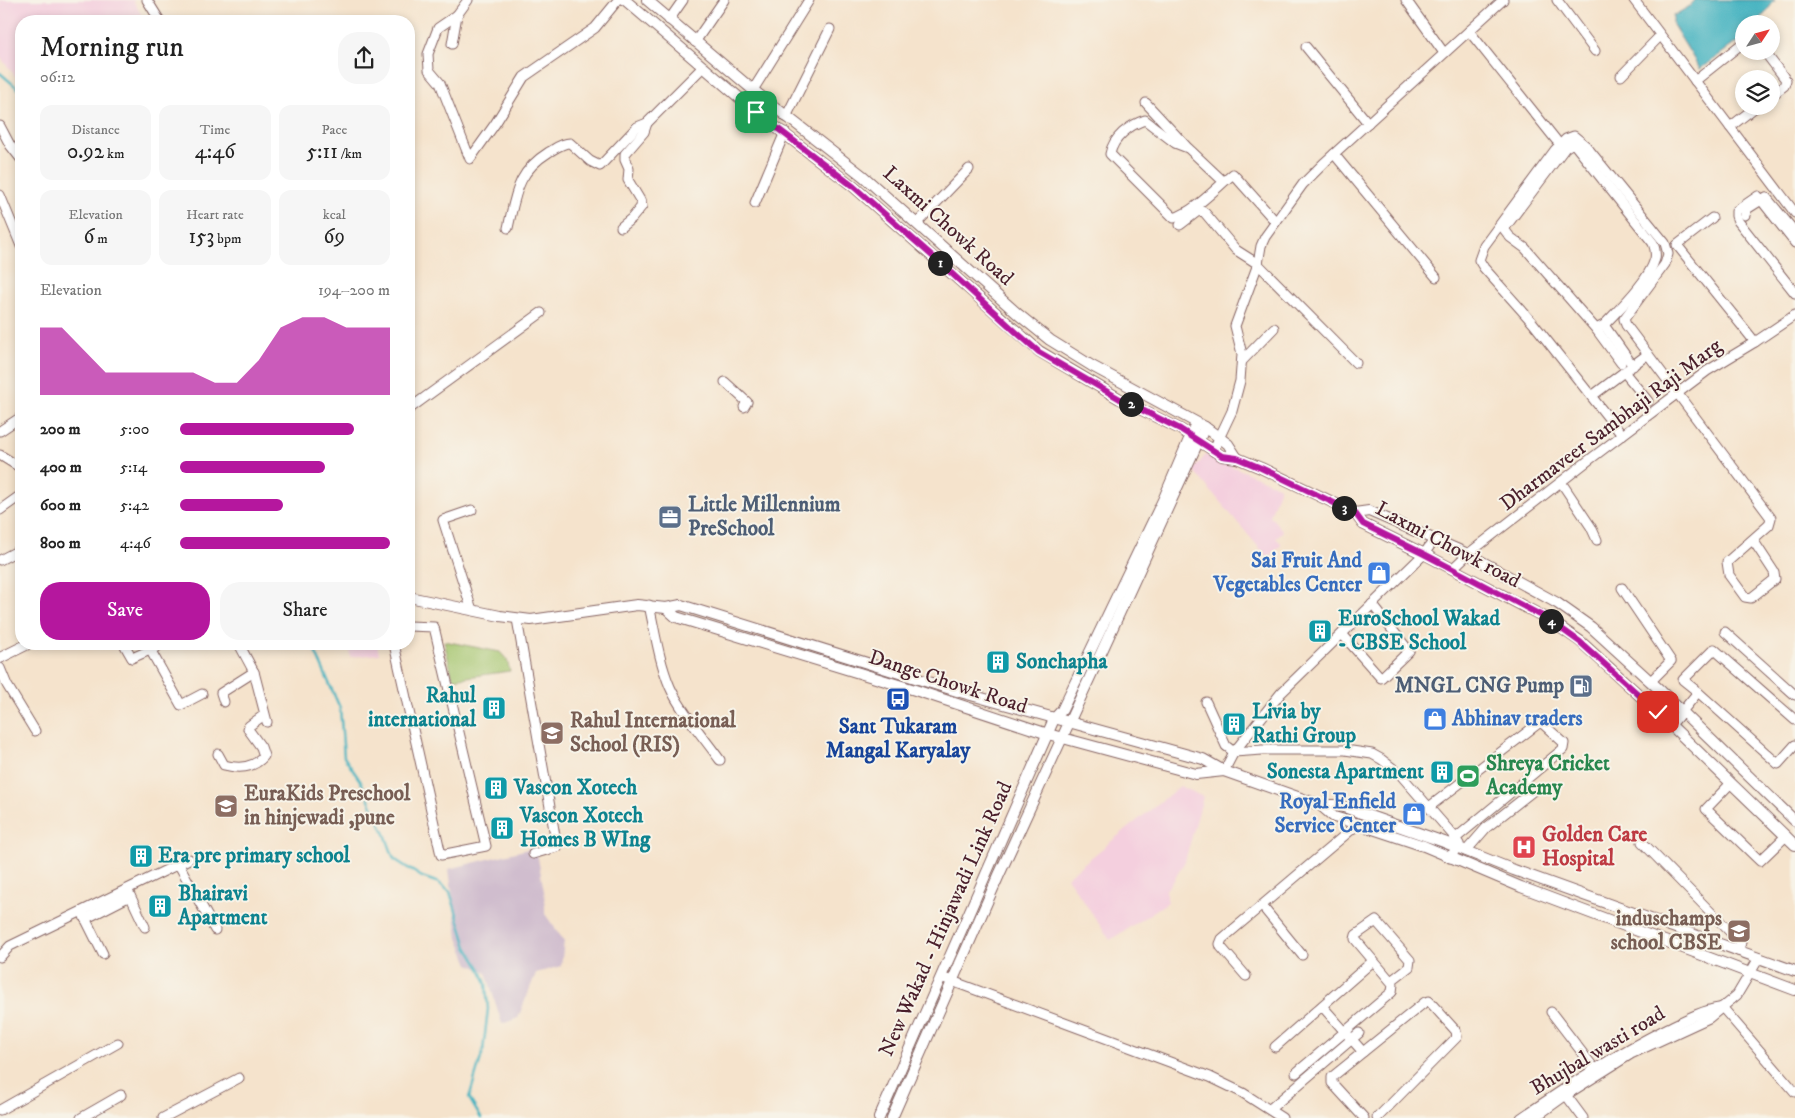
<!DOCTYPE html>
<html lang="en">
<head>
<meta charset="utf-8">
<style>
  :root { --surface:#fff; --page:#f6f6f6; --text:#222; --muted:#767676; --accent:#b5179e }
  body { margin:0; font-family:"IM FELL DW Pica",serif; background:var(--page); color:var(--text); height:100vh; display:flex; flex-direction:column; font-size:19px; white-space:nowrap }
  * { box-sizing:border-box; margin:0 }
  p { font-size:16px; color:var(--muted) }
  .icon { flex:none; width:28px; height:28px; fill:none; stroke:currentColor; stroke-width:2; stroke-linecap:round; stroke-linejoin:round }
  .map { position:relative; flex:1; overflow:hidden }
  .side { position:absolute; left:15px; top:15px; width:400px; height:635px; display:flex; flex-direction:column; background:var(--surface); border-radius:20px; box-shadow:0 2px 8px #0003 }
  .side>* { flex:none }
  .needle { width:32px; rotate:54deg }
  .fabs { position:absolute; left:1735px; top:15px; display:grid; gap:10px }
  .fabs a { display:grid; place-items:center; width:45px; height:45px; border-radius:50%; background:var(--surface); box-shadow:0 2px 8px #0003; font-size:25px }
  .pin { position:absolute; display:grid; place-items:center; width:42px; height:42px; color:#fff; margin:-21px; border-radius:10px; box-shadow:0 2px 8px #0006 }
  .km { position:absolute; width:25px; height:25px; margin:-12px; border-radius:50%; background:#222; color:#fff; font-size:14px; line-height:25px; text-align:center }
  .round { display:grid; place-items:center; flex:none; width:52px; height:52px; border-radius:20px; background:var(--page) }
  .headline { display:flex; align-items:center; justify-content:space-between; height:85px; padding:0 25px }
  h1 { font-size:28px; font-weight:600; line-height:38px }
  .metrics { display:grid; grid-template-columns:repeat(3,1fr); gap:8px; height:85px; padding:5px 25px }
  .metrics div { display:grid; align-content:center; border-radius:12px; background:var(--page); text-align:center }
  .metrics b { font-size:21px; font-weight:600 }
  .metrics small { font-size:14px; font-weight:400 }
  .metrics p { font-size:14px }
  .chart { height:140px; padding:10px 25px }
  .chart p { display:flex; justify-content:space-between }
  .chart svg { width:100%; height:90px; margin-top:5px; fill:var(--accent); opacity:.7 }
  .action { display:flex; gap:10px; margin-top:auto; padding:10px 25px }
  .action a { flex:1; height:58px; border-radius:20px; background:var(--accent); color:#fff; font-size:20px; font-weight:600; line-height:58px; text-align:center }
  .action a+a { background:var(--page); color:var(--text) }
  ul { padding:0 25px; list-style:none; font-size:16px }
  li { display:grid; grid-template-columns:80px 60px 1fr; align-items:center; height:38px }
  li i { height:12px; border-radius:6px; background:var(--accent) }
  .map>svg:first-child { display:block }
</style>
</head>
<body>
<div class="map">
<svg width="1795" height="1118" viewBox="0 0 1795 1118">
  <rect width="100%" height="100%" fill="#f7f3e8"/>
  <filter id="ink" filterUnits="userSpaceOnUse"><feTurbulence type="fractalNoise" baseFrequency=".02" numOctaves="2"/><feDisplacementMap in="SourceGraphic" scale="10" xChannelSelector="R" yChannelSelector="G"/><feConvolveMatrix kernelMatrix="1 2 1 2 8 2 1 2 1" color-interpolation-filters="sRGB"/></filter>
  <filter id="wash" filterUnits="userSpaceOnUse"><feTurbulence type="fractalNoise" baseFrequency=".0096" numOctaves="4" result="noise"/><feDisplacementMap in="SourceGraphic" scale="20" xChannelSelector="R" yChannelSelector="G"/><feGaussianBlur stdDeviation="1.12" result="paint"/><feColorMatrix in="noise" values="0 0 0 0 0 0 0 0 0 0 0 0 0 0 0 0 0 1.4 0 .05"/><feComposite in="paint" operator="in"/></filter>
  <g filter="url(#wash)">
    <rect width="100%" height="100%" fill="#f5e3cc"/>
    <g fill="#f4cfde">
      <path d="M 0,0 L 133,0 L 145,21 L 21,21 L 21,83 L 0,57 Z"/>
      <path d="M 1206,455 L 1280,487 L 1270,516 L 1283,531 L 1276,538 L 1282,544 L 1268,558 L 1193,470 Z"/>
      <path d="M 349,644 L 377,644 L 379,654 L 350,657 Z"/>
      <path d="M 1180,786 L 1203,797 L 1185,861 L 1174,880 L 1165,891 L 1168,902 L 1110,940 L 1067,877 Z"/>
    </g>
    <path fill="#d0bdce" d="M 536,847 L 545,897 L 545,914 L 564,941 L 561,966 L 536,973 L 518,1018 L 502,1024 L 486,972 L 469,964 L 458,938 L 449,869 Z"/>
    <path fill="#a3c46c" stroke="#76724c" d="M 444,641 L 500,652 L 507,660 L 510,671 L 453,679 Z"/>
    <path fill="#46b4c1" stroke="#486a76" d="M 1695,0 L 1775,0 L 1757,24 L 1744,24 L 1744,37 L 1700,69 L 1673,25 L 1673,16 L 1690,6 Z"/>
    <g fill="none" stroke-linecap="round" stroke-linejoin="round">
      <g stroke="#46b4c1" stroke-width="2.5">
        <path d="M 0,73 L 21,91"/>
        <path d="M 312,644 L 340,708 L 344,757 L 361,782 L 385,834 L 394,859 L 422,877 L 439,883 L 450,892 L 467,947 L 480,968 L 486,984 L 488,1009 L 483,1051 L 469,1098 L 481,1118"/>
      </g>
    </g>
  </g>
  <g filter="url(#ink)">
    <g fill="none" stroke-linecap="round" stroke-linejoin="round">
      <g stroke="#866463" stroke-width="11">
        <g id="minor">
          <path d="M 147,0 L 160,21"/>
          <path d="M 1406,0 L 1444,53"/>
          <path d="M 1557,0 L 1595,51"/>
          <path d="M 1634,0 L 1795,213"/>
          <path d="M 457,15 L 438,28 L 428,54 L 429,70 L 440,83 L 470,159 L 495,124 L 524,77 L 595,28 L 618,0"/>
          <path d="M 669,20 L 683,0"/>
          <path d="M 1469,31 L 1556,140"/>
          <path d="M 695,42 L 724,0"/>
          <path d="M 452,44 L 457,15 L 468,0"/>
          <path d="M 1306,47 L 1368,123"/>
          <path d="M 1764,51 L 1786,80 L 1784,86 L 1771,96"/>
          <path d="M 1621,76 L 1660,36"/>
          <path d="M 1695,81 L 1744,42"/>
          <path d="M 753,90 L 809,0"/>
          <path d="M 1146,103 L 1186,146"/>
          <path d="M 786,117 L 830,29"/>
          <path d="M 0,126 L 10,145 L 21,159"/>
          <path d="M 1730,127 L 1757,106"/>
          <path d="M 1334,154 L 1436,277"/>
          <path d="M 1224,182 L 1188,148 L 1175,143 L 1145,120 C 1129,125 1113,138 1110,154 L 1174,218 C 1194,212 1216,188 1233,174 L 1276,222"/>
          <path d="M 0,195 L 21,246"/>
          <path d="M 755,203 L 785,132"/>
          <path d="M 1745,215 L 1747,209 L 1766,197 L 1795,232"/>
          <path d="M 1712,218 L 1677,245 L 1755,342"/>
          <path d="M 917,223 L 969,169"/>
          <path d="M 1180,225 L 1197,212 L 1202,211 L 1205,213 L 1236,250 L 1258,264 L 1356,363"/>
          <path d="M 621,227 L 632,218 L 642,206 L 640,200 L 628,180 L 629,169 L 625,160 L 625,154 L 644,132 L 647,123"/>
          <path d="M 508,228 C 516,193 517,172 549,152 C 556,148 562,143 570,143 L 590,161 L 600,166 L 637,127 L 647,123 L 703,67"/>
          <path d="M 1795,243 L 1758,196 L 1736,211 L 1736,216 L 1738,221 L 1795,293"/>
          <path d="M 1604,325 L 1596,329 L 1525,248 L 1510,237 L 1504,229 L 1565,148 L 1571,144 L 1575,145 L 1653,243 C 1655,248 1656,254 1655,259 C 1648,282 1620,308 1604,325 L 1633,366"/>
          <path d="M 1596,329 L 1621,363"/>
          <path d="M 1242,361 L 1274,328"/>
          <path d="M 1624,372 L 1648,401"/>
          <path d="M 725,382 L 747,402 L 744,407"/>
          <path d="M 1592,396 L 1648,354"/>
          <path d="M 409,409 L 541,313"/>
          <path d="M 0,431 L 21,417"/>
          <path d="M 1622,435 L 1533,323 L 1484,268 L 1479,260 L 1484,246 L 1555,150 L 1566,139 L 1574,136 L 1586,146 L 1665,243 L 1668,254 L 1665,264 L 1624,319 L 1626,325 L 1771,518 L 1769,525 L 1727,562 L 1729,575 L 1745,597 L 1751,598 L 1775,579 L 1774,572 L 1753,540"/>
          <path d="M 1213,451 L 1232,411 L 1240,381 L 1242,354 L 1235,326 L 1258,264 L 1261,246 L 1265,237 L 1303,184 L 1325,162 L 1503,0"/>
          <path d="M 0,455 L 21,468"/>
          <path d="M 1561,482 L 1591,527 L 1597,540"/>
          <path d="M 0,510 L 21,495"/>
          <path d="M 472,510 L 443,520 L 472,610"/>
          <path d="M 0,560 L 21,549"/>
          <path d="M 1452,569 L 1468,554 L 1589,460 L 1707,371 L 1755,342 L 1795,315"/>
          <path d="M 1622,588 L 1671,661 L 1651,681"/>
          <path d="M 649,605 C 655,632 659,661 670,687 C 680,710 705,739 720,760"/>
          <path d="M 517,619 L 557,847 L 533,854"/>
          <path d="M 1725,632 L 1795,695"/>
          <path d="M 1342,634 L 1381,678 L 1409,651 L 1372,604"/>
          <path d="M 124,644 L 132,658 L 157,647 L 155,644"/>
          <path d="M 239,644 L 254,672 L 267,722"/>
          <path d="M 394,644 L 441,855 L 486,846 L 434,627 L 409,626"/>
          <path d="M 151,651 L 181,705 L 202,694"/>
          <path d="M 0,668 L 7,685 L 35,731"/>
          <path d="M 1698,692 L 1683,680 L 1714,649 L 1795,720"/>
          <path d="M 224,702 L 221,693 L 254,672"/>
          <path d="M 1206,702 L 1226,746 L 1234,752 L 1262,750 L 1345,750 L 1372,754 L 1381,759 L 1399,773 L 1453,835 L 1459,844 L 1450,858"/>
          <path d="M 1671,725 L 1698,692 L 1778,764 L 1795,745"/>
          <path d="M 218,754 L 224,765 C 239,769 254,768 264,756 L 261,747 L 248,729 L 249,726 L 264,715"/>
          <path d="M 1224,771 L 1234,752 L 1281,693 L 1424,554 L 1434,540"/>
          <path d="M 1731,783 L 1706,809 L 1760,861 L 1786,836"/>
          <path d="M 1429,807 L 1539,723 L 1543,724 L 1564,743 L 1563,749 L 1456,838"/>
          <path d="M 1642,842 L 1741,943 L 1738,951"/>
          <path d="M 1466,851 L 1486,828 L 1533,791"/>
          <path d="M 178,863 L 215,930"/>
          <path d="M 128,891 L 145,927"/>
          <path d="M 1262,906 L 1302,955"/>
          <path d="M 83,914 L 103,954"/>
          <path d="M 85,919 L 130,896"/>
          <path d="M 0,957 L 10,946 L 189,859"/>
          <path d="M 1246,976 L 1221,947 L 1220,944 L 1222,939 L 1358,824"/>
          <path d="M 941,977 L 1210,1077 L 1243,1093 L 1282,1118"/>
          <path d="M 1322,1006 L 1363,1052"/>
          <path d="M 1722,1007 L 1795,1092"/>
          <path d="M 1551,1012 L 1594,1068"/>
          <path d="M 1275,1047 L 1373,961"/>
          <path d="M 1296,1073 L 1392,992 L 1393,984 L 1355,939 L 1356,935 L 1376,921 L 1410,960 L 1409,967 L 1391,981"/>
          <path d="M 1566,1095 L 1583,1118"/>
          <path d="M 1270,1109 L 1359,1033"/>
          <path d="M 0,1110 L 118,1043"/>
          <path d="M 81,1118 L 121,1095"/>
          <path d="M 163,1118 L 239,1078"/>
          <path d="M 1364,1118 L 1332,1083 L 1332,1077 L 1425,1002 L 1429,1001 L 1456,1031 L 1457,1037 L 1377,1118"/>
          <path d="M 1521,1118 C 1568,1086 1614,1055 1666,1029 C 1683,1021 1700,1011 1719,1008"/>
          <path d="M 1534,1118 L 1566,1095 L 1631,1054 L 1709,1018 L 1737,995 L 1759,958"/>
        </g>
      </g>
      <g stroke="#866463" stroke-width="12">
        <g id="major">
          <path d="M 625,0 L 756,112 L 854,187 L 1039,351 L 1120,399 L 1180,429 L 1222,456 L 1237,458 L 1261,468 L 1355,513 L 1363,524 L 1424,554 L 1548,619 L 1580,641 L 1649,704 L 1795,845"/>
          <path d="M 647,0 L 753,90 L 863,176 L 1019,315 L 1050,340 L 1092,366 L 1205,427 L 1228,444 L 1237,458"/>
          <path d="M 1355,513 L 1369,511 L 1468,554 L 1557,603 L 1591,627 L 1661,691 L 1795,821"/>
          <path d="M 409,597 L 500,616 L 531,620 L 637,605 L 666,608 L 681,605 L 960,692 L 1203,759 L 1224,771 L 1320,805 L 1338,805 L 1444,842 L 1514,870 L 1795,971"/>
          <path d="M 666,608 L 676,617 L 915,690 L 1048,734 L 1196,774 L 1224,771"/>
          <path d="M 0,658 L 28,644"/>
          <path d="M 1320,805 L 1334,817 L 1358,824 L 1424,846 L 1521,887 L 1795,990"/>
          <path d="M 879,1118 L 1054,719 L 1062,710 L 1164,498 L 1196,423"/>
          <path d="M 892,1118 L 999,875 L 1205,427"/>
        </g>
      </g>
      <use href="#minor" stroke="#fff" stroke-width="9"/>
      <use href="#major" stroke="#fff" stroke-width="10"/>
    </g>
  </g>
  <g fill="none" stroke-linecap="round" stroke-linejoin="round" filter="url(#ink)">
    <g stroke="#fff" stroke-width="10">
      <path id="route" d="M 756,112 L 854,187 L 938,261 L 1016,332 L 1039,352 L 1120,399 L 1180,429 L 1222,456 L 1237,458 L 1261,468 L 1355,513 L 1363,524 L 1424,554 L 1548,619 L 1580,642 L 1658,712"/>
    </g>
    <use href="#route" stroke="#b5179e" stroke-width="6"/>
  </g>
  <defs>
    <g id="office-square" transform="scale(1.25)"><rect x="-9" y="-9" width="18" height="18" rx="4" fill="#5c6f8a" stroke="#f7f3e8"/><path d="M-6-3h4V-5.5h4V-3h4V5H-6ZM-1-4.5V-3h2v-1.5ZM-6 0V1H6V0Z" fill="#fff"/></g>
    <g id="shop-square" transform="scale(1.25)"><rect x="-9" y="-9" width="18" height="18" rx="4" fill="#3f7fe0" stroke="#f7f3e8"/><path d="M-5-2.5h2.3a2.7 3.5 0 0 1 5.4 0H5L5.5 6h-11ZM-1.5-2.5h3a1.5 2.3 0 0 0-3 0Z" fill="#fff"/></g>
    <g id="building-square" transform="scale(1.25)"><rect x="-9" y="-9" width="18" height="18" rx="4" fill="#0f9aa8" stroke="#f7f3e8"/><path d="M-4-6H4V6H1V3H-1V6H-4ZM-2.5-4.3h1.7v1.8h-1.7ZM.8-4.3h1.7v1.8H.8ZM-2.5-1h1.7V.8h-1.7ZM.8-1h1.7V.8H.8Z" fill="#fff"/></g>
    <g id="fuel-square" transform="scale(1.25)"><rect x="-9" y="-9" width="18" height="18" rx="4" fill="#5c6f8a" stroke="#f7f3e8"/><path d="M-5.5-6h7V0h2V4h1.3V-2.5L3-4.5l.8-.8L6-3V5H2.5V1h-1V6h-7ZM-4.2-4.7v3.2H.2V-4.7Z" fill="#fff"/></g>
    <g id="bus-square" transform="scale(1.25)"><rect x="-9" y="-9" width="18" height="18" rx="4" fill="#1a4fb4" stroke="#f7f3e8"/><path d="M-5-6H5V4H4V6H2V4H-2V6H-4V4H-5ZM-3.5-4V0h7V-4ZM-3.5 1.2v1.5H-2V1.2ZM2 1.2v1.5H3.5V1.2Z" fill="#fff"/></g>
    <g id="school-square" transform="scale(1.25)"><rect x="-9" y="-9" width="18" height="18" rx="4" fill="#8d6e63" stroke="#f7f3e8"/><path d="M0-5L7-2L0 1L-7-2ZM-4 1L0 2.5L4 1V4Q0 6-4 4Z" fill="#fff"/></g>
    <g id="stadium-square" transform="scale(1.25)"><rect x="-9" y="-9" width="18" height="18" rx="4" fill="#2e9e5b" stroke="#f7f3e8"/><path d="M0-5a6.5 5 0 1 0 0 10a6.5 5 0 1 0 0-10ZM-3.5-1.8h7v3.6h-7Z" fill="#fff"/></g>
    <g id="hospital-square" transform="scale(1.25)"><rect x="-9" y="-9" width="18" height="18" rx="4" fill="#e0444e" stroke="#f7f3e8"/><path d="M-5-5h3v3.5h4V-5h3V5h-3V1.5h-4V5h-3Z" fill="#fff"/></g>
  </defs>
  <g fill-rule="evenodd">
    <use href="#office-square" x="670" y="517"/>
    <use href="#shop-square" x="1379" y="573"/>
    <use href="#building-square" x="1320" y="631"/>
    <use href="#building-square" x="998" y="662"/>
    <use href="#fuel-square" x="1581" y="686"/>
    <use href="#bus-square" x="898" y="699"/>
    <use href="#building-square" x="494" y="708"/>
    <use href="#shop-square" x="1435" y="719"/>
    <use href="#building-square" x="1234" y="724"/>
    <use href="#school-square" x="552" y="733"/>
    <use href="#building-square" x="1442" y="772"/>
    <use href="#stadium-square" x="1468" y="776"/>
    <use href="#building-square" x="496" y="788"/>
    <use href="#school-square" x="226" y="806"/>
    <use href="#shop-square" x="1414" y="814"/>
    <use href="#building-square" x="502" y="828"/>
    <use href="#hospital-square" x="1524" y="847"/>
    <use href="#building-square" x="141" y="856"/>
    <use href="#building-square" x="160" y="906"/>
    <use href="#school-square" x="1739" y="931"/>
  </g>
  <g text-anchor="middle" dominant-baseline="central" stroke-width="4" stroke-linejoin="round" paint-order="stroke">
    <g font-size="21" fill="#4a1f2b" stroke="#f7f3e8">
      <text transform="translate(948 226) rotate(42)">Laxmi Chowk Road</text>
      <text transform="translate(1611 425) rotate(-37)">Dharmaveer Sambhaji Raji Marg</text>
      <text transform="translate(1448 545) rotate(28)">Laxmi Chowk road</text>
      <text transform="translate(948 682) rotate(18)">Dange Chowk Road</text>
      <text transform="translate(946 919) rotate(-66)">New Wakad - Hinjawadi Link Road</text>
      <text transform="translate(1598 1051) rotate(-31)">Bhujbal wasti road</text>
    </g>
    <g font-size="21" font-weight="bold" fill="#4e5e75" stroke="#f7f3e8" text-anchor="start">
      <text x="688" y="505">Little Millennium<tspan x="688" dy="24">PreSchool</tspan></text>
      <text x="1564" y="686" text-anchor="end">MNGL CNG Pump</text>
    </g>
    <g font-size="21" font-weight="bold" fill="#366cbe" stroke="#f7f3e8" text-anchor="end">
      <text x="1362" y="561">Sai Fruit And<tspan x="1362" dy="24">Vegetables Center</tspan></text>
      <text x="1452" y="719" text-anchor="start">Abhinav traders</text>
      <text x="1396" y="802">Royal Enfield<tspan x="1396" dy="24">Service Center</tspan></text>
    </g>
    <g font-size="21" font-weight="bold" fill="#0d838f" stroke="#f7f3e8" text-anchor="start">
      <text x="1338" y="619">EuroSchool Wakad<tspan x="1338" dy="24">- CBSE School</tspan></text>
      <text x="1016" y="662">Sonchapha</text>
      <text x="476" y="696" text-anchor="end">Rahul<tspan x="476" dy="24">international</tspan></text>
      <text x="1252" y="712">Livia by<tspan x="1252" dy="24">Rathi Group</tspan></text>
      <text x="1424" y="772" text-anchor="end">Sonesta Apartment</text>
      <text x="514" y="788">Vascon Xotech</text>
      <text x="520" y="816">Vascon Xotech<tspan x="520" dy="24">Homes B WIng</tspan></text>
      <text x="158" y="856">Era pre primary school</text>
      <text x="178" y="894">Bhairavi<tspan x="178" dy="24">Apartment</tspan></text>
    </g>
    <g font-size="21" font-weight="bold" fill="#785e54" stroke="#f7f3e8" text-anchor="start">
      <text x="570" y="721">Rahul International<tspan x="570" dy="24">School (RIS)</tspan></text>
      <text x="244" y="794">EuraKids Preschool<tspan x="244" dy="24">in hinjewadi ,pune</tspan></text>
      <text x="1722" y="919" text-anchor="end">induschamps<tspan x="1722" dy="24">school CBSE</tspan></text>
    </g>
    <g font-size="21" font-weight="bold" fill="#164399" stroke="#f7f3e8">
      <text x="898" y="727">Sant Tukaram<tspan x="898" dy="24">Mangal Karyalay</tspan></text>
    </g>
    <g font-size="21" font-weight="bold" fill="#27864d" stroke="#f7f3e8" text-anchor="start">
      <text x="1486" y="764">Shreya Cricket<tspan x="1486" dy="24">Academy</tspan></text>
    </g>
    <g font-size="21" font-weight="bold" fill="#be3a42" stroke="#f7f3e8" text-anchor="start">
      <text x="1542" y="835">Golden Care<tspan x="1542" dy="24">Hospital</tspan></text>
    </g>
  </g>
</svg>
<div class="fabs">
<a><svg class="needle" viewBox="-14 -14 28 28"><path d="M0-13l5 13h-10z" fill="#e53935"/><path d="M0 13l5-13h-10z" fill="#767676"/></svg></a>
<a><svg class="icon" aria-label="layers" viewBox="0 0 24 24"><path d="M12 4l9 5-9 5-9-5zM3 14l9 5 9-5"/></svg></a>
</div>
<div class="pin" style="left:756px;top:112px;background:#1e9e55"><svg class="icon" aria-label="arrive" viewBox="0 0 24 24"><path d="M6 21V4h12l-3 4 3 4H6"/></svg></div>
<div class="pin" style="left:1658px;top:712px;background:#d93025"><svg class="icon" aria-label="check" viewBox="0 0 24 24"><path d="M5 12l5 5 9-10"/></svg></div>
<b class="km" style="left:940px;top:263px">1</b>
<b class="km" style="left:1131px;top:404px">2</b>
<b class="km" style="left:1344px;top:508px">3</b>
<b class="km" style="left:1551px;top:621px">4</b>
<section class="side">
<div class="headline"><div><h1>Morning run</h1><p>06:12</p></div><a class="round"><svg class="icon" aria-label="share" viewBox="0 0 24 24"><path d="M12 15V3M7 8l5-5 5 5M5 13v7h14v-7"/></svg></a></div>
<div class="metrics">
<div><p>Distance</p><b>0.92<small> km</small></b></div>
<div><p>Time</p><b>4:46</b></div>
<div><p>Pace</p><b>5:11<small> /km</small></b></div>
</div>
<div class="metrics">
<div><p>Elevation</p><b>6<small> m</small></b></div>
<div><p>Heart rate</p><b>153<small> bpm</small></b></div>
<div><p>kcal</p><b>69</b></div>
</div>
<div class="chart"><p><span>Elevation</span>194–200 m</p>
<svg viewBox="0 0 160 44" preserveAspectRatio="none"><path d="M0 44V11L10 11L20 22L30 33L40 33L50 33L60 33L70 33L80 38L90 38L100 27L110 11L120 6L130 6L140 11L150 11L160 11V44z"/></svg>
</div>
<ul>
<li><b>200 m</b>5:00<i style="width:83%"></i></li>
<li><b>400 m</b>5:14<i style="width:69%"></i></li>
<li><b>600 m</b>5:42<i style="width:49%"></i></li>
<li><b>800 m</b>4:46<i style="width:100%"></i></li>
</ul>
<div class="action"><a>Save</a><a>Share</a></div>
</section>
</div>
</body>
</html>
